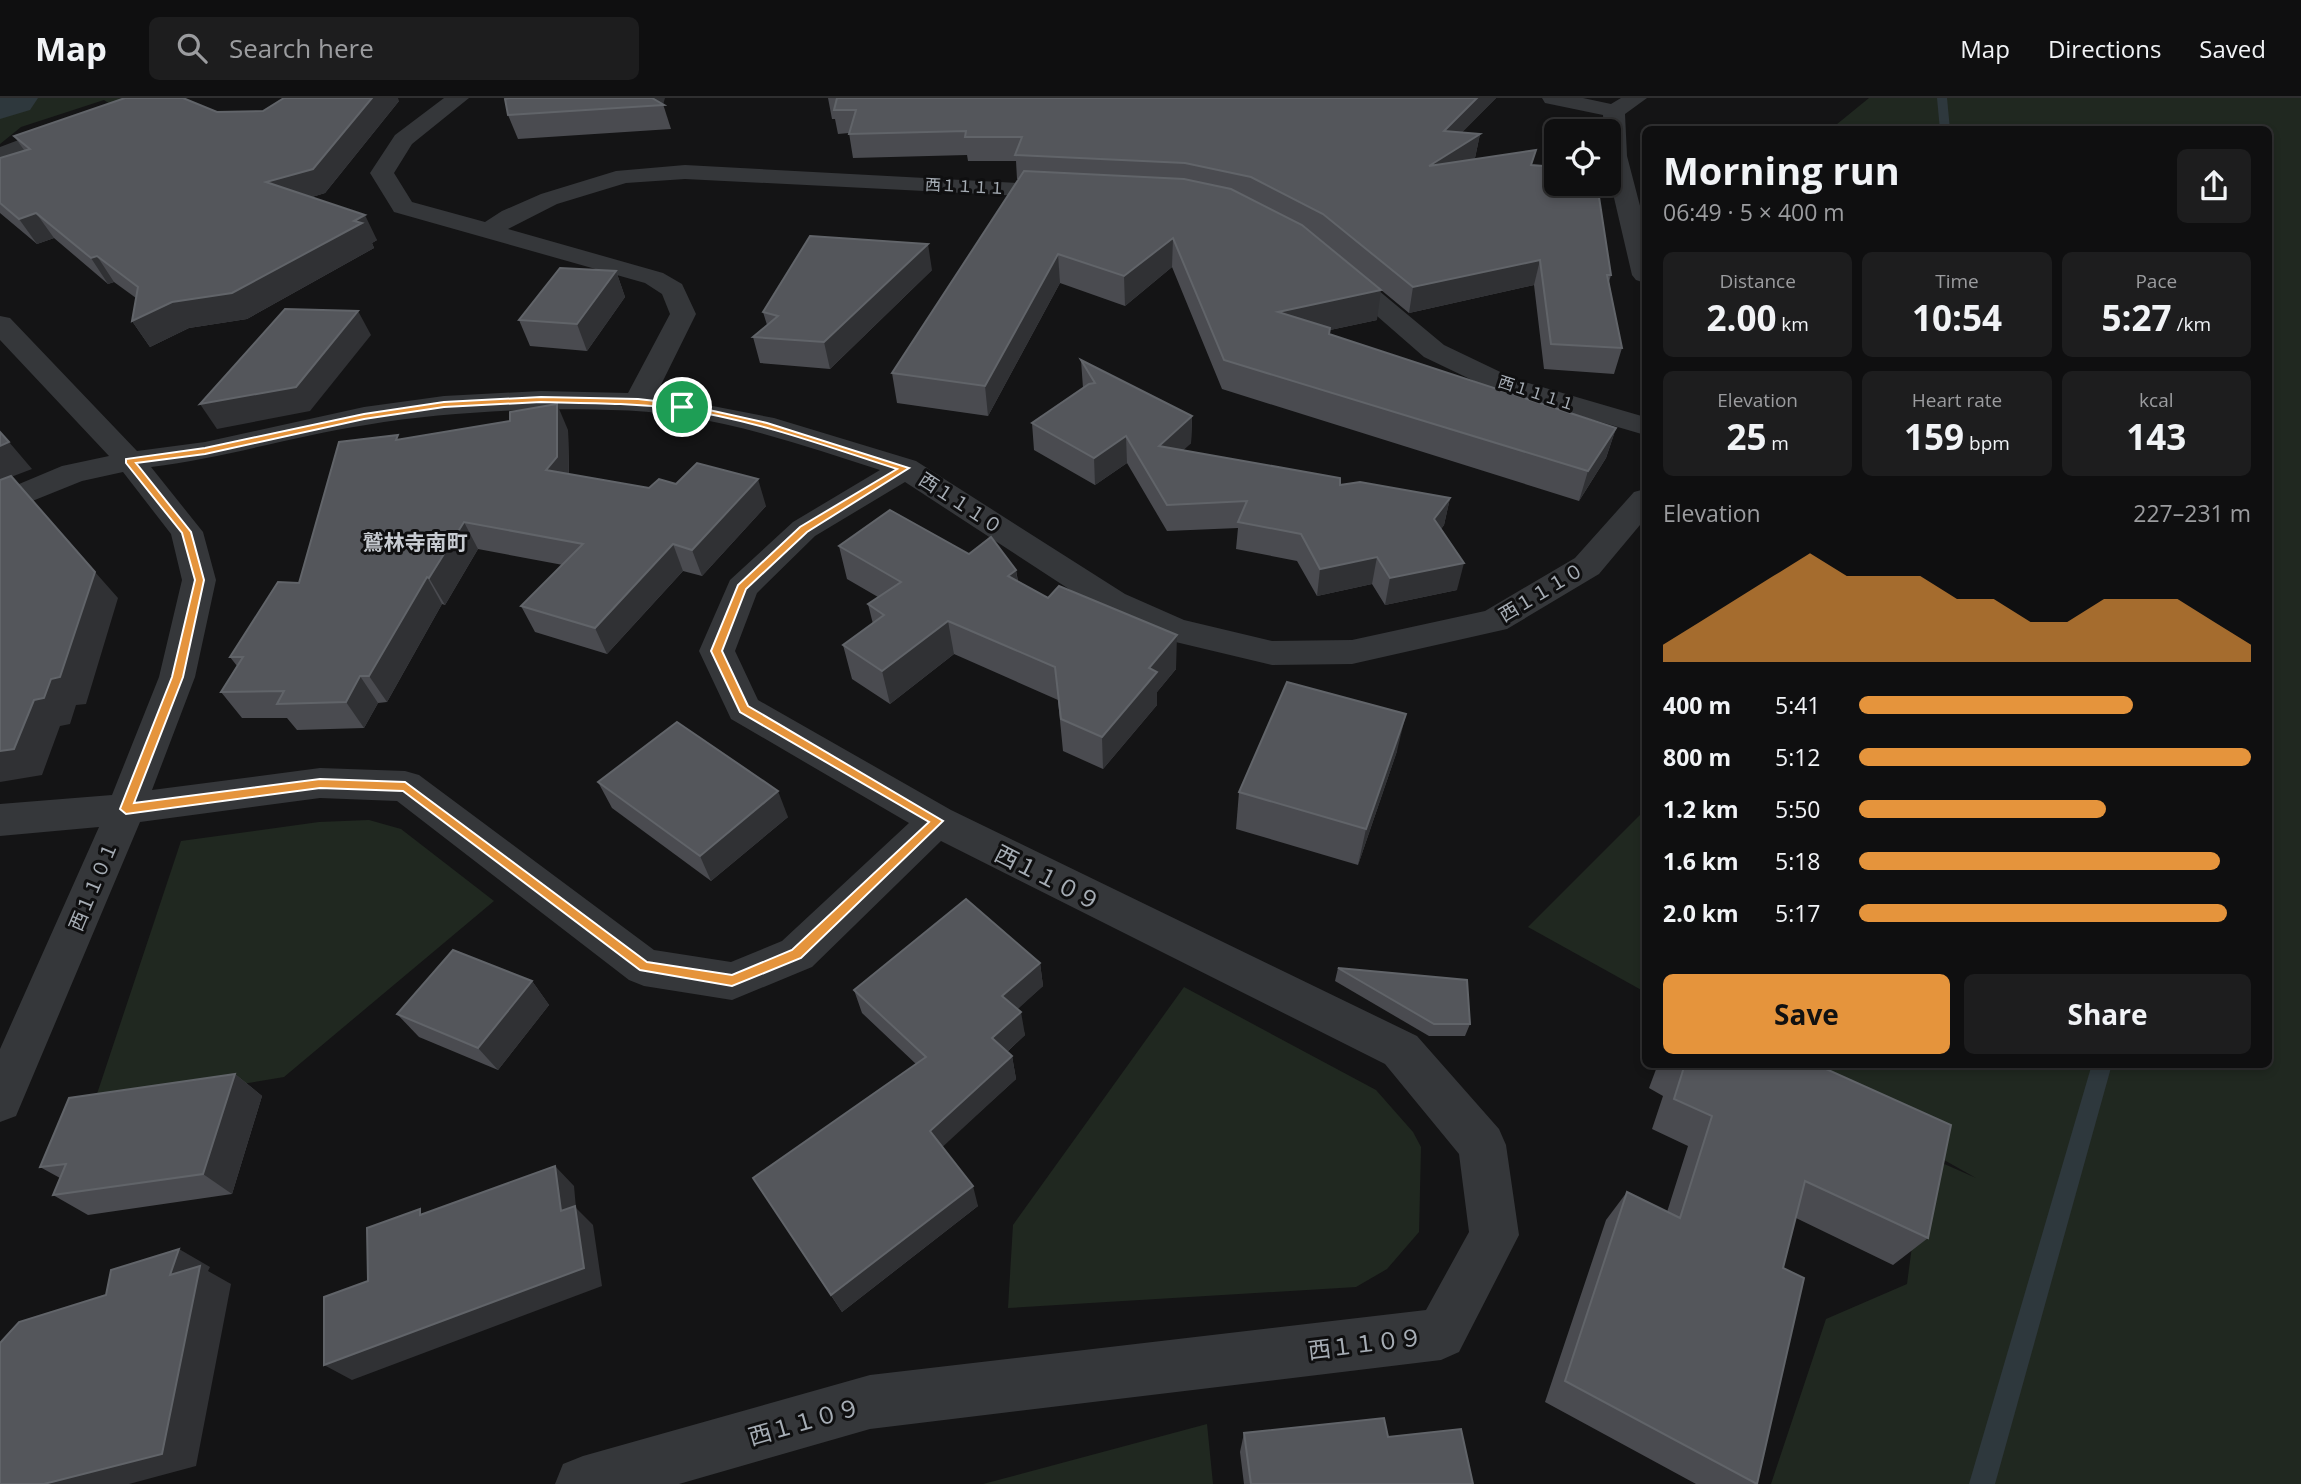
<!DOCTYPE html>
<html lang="en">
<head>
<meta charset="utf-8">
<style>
  :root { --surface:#0f0f10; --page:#1d1d1e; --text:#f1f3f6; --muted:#9b9c9f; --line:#2f2f30; --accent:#e5943c }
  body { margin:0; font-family:"Open Sans","Noto Sans JP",sans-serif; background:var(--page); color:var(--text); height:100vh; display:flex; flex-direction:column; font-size:26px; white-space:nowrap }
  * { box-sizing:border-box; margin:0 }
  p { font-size:23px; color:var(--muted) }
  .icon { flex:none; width:38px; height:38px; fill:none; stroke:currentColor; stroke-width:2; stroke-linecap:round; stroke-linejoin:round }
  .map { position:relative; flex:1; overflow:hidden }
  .drawer { position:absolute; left:1642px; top:28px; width:630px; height:942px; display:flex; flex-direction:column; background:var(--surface); border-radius:10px; box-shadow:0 4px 10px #0003,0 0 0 2px var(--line) }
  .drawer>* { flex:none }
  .tools { position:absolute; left:1544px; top:21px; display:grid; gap:14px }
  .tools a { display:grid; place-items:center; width:77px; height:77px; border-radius:10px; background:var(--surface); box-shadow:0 4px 10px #0003,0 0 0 2px var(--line); font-size:35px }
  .pin { position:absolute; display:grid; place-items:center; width:60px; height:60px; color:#fff; margin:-30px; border:4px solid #fff; border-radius:50%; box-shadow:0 2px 7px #0007 }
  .round { display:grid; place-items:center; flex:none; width:74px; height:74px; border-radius:10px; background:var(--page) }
  .head { display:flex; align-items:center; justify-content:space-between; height:119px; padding:0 21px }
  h1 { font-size:38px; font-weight:700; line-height:52px }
  .stats { display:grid; grid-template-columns:repeat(3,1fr); gap:10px; height:119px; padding:7px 21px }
  .stats div { display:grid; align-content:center; border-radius:10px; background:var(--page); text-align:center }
  .stats b { font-size:35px; font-weight:700 }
  .stats small { font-size:19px; font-weight:400 }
  .stats p { font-size:19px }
  .chart { height:196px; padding:14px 21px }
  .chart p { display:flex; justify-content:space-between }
  .chart svg { width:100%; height:126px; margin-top:7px; fill:var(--accent); opacity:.7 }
  .cta { display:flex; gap:14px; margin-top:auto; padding:14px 21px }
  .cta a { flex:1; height:80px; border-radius:10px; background:var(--accent); color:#111; font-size:28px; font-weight:700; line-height:80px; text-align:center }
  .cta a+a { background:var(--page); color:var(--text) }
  ul { padding:0 21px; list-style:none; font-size:23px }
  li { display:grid; grid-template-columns:112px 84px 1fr; align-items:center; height:52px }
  li i { height:18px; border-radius:9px; background:var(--accent) }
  header { display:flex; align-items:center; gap:42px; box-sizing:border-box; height:98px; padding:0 35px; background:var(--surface); border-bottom:2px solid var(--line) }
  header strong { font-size:33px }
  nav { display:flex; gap:38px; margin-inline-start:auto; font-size:24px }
  .search { width:490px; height:63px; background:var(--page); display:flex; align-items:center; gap:18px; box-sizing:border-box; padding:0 24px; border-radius:10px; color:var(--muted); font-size:26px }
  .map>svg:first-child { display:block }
</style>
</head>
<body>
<header>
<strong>Map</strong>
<div class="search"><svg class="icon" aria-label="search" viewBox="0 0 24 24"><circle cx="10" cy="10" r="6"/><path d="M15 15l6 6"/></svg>Search here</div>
<nav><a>Map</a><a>Directions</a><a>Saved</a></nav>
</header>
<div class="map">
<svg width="2301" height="1386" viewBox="0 0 2301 1386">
  <rect width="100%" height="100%" fill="#141415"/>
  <g fill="#202820">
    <path d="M 0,0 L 189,0 L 113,8 L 104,2 L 21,29 L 0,46 Z"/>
    <path d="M 1869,0 L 2301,0 L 2301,1386 L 1771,1386 L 1826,1221 L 1907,1186 L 1924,1057 L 1976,1080 L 1774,966 L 2268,966 L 2268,32 L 1831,31 Z"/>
    <path d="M 1645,712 L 1645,894 L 1528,829 Z"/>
    <path d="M 369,722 L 401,731 L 494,803 L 284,979 L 92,1011 L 181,743 L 319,724 Z"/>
    <path d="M 1184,889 L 1376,992 L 1413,1034 L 1421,1049 L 1419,1134 L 1387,1171 L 1356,1189 L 1008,1210 L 1013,1127 Z"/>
    <path d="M 1207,1326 L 1213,1386 L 983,1386 Z"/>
  </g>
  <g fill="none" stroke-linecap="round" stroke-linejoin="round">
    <g fill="#2e383d" fill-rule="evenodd">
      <path d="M 1937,0 L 1947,0 L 1950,32 L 1940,32 Z"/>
      <path d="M 2092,966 L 2112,966 L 1995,1386 L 1969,1386 Z"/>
    </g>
    <path fill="#2e383d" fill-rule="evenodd" d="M 0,0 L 38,0 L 30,12 L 0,21 Z"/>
    <g fill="#35373a" fill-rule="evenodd">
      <path d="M 142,0 L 179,0 L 176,5 L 125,18 L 0,64 L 0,49 L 109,8 Z"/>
      <path d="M 444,0 L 469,0 L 412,46 L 394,75 L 412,104 L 485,124 L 502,113 L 541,96 L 616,73 L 685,67 L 1072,88 L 1076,93 L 1072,98 L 1064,100 L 685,81 L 626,85 L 557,106 L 508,131 L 663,175 L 682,186 L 696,216 L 656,297 L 774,320 L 916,363 L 1125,496 L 1184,522 L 1272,543 L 1352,542 L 1485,513 L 1575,460 L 1634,394 L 1645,391 L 1645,421 L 1599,476 L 1507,531 L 1352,566 L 1272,567 L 1163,541 L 1101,512 L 905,384 L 815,438 L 757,495 L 735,553 L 758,602 L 951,712 L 1417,938 L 1499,1031 L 1506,1047 L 1519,1137 L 1459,1254 L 1441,1262 L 870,1331 L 679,1386 L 555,1386 L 563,1366 L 583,1358 L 870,1277 L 1426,1212 L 1469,1134 L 1459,1056 L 1385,966 L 941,743 L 812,869 L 732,902 L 644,888 L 629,882 L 397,703 L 320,700 L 140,724 L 16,1018 L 0,1024 L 0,951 L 99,729 L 0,738 L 0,706 L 112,697 L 159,579 L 182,482 L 171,436 L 123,374 L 82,383 L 0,416 L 0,394 L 62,368 L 109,358 L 0,242 L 0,218 L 10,220 L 137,353 L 205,344 L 364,309 L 444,298 L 541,293 L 628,295 L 670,216 L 662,196 L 645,185 L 394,114 L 391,109 L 370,75 L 395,37 ZM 541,311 C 588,312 635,310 681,318 C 749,328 814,351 880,372 L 793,424 L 730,482 L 699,553 L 731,621 L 909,725 L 782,843 L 731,864 L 654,852 L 419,677 L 405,673 L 320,670 L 152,692 L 195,579 L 216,482 L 203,434 L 151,369 C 224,360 294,338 366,327 C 424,317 482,314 541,311 Z"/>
      <path d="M 1542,0 L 1583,0 L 1611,6 L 1621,0 L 1647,0 L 1625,16 L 1627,58 L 1645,127 L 1645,185 L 1636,182 L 1632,177 L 1608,74 L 1608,33 L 1604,33 L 1603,17 L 1545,5 Z"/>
      <path d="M 1339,164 L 1348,167 L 1444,247 L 1515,281 L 1645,319 L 1645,337 L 1495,293 L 1424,259 L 1330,177 L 1326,172 L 1330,167 Z"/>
    </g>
  </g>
  <g fill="#4a4b50">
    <path d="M 828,0 L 1496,0 L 1462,34 L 1480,36 L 1475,60 L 1473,61 L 1532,67 L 1611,177 L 1609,184 L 1622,250 L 1614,276 L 1544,271 L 1534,187 L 1409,215 L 1317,139 L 1377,222 L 1330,232 L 1329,236 L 1616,330 L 1606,360 L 1579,403 L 1222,291 L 1172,169 L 1125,208 L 1060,185 L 988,318 L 897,305 L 892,275 L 1019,81 L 1017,81 L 1016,63 L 968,63 L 967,57 L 853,60 L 849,35 L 838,36 L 835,21 L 832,21 Z"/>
    <path d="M 399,3 L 325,95 L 312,99 L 377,142 L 372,145 L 374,150 L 247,221 L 189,230 L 150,249 L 132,223 L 136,200 L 114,184 L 108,186 L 54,140 L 37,146 L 0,115 L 0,60 L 24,52 L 14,38 L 217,14 L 263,13 Z"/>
    <path d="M 663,6 L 671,31 L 518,41 L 508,17 Z"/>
    <path d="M 932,172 L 830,271 L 760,265 L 753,239 L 767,227 L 763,214 Z"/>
    <path d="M 616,173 L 625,199 L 587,253 L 530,248 L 519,222 Z"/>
    <path d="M 1081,262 L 1192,318 L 1191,345 L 1183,352 L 1340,387 L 1450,400 L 1444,427 L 1441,431 L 1457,492 L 1385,507 L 1372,486 L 1317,498 L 1297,463 L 1236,451 L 1238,430 L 1167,433 L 1127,365 L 1095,387 L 1034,352 L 1032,325 L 1083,290 Z"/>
    <path d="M 568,332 L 569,376 L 649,390 L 766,408 L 702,478 L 683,473 L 607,556 L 535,534 L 521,508 L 563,467 L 478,451 L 445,507 L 442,506 L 387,604 L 378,605 L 364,630 L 297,632 L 287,620 L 242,620 L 221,594 L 237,568 L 230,559 L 299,485 Z"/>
    <path d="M 839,448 L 969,456 L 1016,472 L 1018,483 L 1176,571 L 1157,594 L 1157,607 L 1103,671 L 1063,653 L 1058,602 L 954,556 L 890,606 L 852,581 L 843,547 L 873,526 L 868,506 L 878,499 L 847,481 Z"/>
    <path d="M 1397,653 L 1358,767 L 1236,731 L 1239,694 Z"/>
    <path d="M 598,684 L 788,719 L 711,783 L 612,710 Z"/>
    <path d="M 1040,865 L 1043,888 L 1017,911 L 1025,937 L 1007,954 L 1012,958 L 1016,981 L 942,1048 L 978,1108 L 842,1214 L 753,1080 L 916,966 L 862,915 L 854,892 Z"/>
    <path d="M 1338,870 L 1470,926 L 1465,938 L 1429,938 L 1335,883 Z"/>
    <path d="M 532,883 L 549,907 L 498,972 L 419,939 L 397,916 Z"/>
    <path d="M 1658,966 L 1815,966 L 1928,1140 L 1893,1167 L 1796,1120 L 1783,1170 L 1757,1386 L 1696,1386 L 1545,1304 L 1606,1122 L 1627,1094 L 1667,1114 L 1688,1048 L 1652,1031 L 1663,998 L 1649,990 Z"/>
    <path d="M 235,976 L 262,998 L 232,1096 L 88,1117 L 53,1097 L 60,1080 L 40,1069 Z"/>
    <path d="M 1244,1335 L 1388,1339 L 1473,1386 L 1244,1386 L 1240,1354 Z"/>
  </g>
  <g fill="#303134">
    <path d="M 372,0 L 398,0 L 399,3 L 325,95 L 280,109 L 266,84 Z"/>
    <path d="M 652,0 L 665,0 L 663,7 Z"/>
    <path d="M 1477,0 L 1496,0 L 1440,57 L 1444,33 Z"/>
    <path d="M 1480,36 L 1475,60 L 1424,92 L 1429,68 Z"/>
    <path d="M 36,115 L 54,140 L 37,146 L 19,121 Z"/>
    <path d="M 365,117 L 377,142 L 372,145 L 374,150 L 247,221 L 189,230 L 150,249 L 132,223 Z"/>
    <path d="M 1173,140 L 1172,169 L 1125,208 L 1124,178 Z"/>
    <path d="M 928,146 L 932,172 L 830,271 L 824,244 Z"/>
    <path d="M 1058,156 L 1060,185 L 988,318 L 985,288 Z"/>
    <path d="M 97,158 L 114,184 L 108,186 L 91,160 Z"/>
    <path d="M 1540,162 L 1534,187 L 1409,215 L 1413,189 Z"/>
    <path d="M 616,173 L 625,199 L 587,253 L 577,226 Z"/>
    <path d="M 1381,192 L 1377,222 L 1330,232 L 1278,214 Z"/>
    <path d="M 358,213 L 371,237 L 310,313 L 217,331 L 200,306 Z"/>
    <path d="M 557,306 L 568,332 L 569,386 L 546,372 Z"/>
    <path d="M 1192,318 L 1191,345 L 1159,375 L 1159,348 Z"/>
    <path d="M 1616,330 L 1606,360 L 1579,403 L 1588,373 Z"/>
    <path d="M 1126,338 L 1127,365 L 1095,387 L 1094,360 Z"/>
    <path d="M 9,344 L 32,371 L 11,379 L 0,391 L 0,348 Z"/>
    <path d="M 758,381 L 766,408 L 702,478 L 692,452 Z"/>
    <path d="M 1450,400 L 1444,427 L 1429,448 L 1434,421 Z"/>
    <path d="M 464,424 L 478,451 L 445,507 L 429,480 Z"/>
    <path d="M 673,446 L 683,473 L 607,556 L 595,530 Z"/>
    <path d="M 1377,459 L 1372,486 L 1317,498 L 1320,471 Z"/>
    <path d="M 1464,465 L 1457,492 L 1385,507 L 1390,480 Z"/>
    <path d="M 1016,472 L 1020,505 L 1008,478 Z"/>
    <path d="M 95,474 L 118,500 L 86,606 L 76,607 L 70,626 L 60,628 L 42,677 L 0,684 L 0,653 L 34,602 L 51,581 Z"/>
    <path d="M 427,479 L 442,506 L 387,604 L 369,578 Z"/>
    <path d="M 948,523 L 954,556 L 890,606 L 882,573 Z"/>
    <path d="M 1177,537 L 1176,571 L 1157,594 L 1157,607 L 1103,671 L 1102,639 L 1149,570 Z"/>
    <path d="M 360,578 L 378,605 L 364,630 L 346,604 Z"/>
    <path d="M 1406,616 L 1397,653 L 1358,767 L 1366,731 Z"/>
    <path d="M 778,693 L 788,719 L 711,783 L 700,758 Z"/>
    <path d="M 1040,865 L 1043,888 L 1007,921 L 1002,898 Z"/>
    <path d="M 532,883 L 549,907 L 498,972 L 478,950 Z"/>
    <path d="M 1021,914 L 1025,937 L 997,963 L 992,940 Z"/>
    <path d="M 1012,958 L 1016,981 L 937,1054 L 930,1033 Z"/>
    <path d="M 235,976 L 262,998 L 232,1096 L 203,1076 Z"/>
    <path d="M 555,1068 L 574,1088 L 576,1110 L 593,1127 L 602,1188 L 352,1282 L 324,1267 L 561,1113 Z"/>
    <path d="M 973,1088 L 978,1108 L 842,1214 L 831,1197 Z"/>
    <path d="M 179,1151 L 210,1169 L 208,1173 L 231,1186 L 196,1368 L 129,1386 L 44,1386 L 170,1177 Z"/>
  </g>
  <g fill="#54565b" stroke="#616469" stroke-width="2">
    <path d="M 125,0 L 183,0 L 217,14 L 263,13 L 284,0 L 372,0 L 313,71 L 266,84 L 365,117 L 354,123 L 362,125 L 232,195 L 172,204 L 132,223 L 138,189 L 97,158 L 91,160 L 36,115 L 19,121 L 0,105 L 0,60 L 30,51 L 14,38 Z"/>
    <path d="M 510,0 L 652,0 L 664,7 L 508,17 L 505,1 Z"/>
    <path d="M 837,0 L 1477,0 L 1444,33 L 1480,36 L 1429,68 L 1536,52 L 1531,67 L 1556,69 L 1556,86 L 1597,86 L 1611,177 L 1607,177 L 1622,250 L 1551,246 L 1540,162 L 1413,189 L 1323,116 L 1251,79 L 1185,65 L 1015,57 L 1022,39 L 965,39 L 966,33 L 849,36 L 856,12 L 834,12 Z"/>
    <path d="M 1024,73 L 1184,81 L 1231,91 L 1302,127 L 1381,192 L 1278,214 L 1330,230 L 1329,236 L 1616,330 L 1588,373 L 1224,262 L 1173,140 L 1124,178 L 1058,156 L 985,288 L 892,275 Z"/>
    <path d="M 810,138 L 928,146 L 824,244 L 753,239 L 778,218 L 763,214 Z"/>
    <path d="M 560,170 L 616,173 L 577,226 L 519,222 Z"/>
    <path d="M 285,211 L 358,213 L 296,289 L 200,306 Z"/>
    <path d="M 1081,262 L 1192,318 L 1159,348 L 1340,380 L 1340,387 L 1360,384 L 1450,400 L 1434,421 L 1464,465 L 1390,480 L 1377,459 L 1320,471 L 1301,436 L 1238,424 L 1247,403 L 1167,407 L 1126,338 L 1094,360 L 1032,325 L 1089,286 L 1095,285 Z"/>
    <path d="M 557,306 L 557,359 L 546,372 L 649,390 L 659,381 L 676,386 L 697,365 L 758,381 L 692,452 L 673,446 L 595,530 L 521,508 L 583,446 L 464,424 L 429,480 L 427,479 L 369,578 L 360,578 L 346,604 L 277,606 L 284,593 L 221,594 L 243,559 L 230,559 L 278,484 L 299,485 L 339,344 L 398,337 L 396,342 L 510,323 L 510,314 Z"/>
    <path d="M 0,334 L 9,344 L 0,348 Z"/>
    <path d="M 11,378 L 95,474 L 60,579 L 51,581 L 44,600 L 34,602 L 14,651 L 0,653 L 0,382 Z"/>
    <path d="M 890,412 L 969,456 L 991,439 L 1016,472 L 1008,478 L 1048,500 L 1059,488 L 1177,537 L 1149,570 L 1157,574 L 1102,639 L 1061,621 L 1055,569 L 948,523 L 882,573 L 843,547 L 884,517 L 868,506 L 901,484 L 839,448 Z"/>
    <path d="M 1287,584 L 1406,616 L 1366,731 L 1239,694 Z"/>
    <path d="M 677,624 L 778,693 L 700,758 L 598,684 Z"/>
    <path d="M 966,801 L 1040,865 L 1002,898 L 1021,914 L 992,940 L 1012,958 L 930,1033 L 973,1088 L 831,1197 L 753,1080 L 926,959 L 854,892 Z"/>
    <path d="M 453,852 L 532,883 L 478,950 L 397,916 Z"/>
    <path d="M 1338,870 L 1467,882 L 1470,926 L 1434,926 Z"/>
    <path d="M 1685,966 L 1815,966 L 1951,1027 L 1928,1140 L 1805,1083 L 1783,1170 L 1804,1180 L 1757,1386 L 1565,1283 L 1627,1094 L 1680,1120 L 1712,1018 L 1674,1001 Z"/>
    <path d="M 235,976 L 203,1076 L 53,1097 L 66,1066 L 40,1069 L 69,1000 Z"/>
    <path d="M 555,1068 L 561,1113 L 575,1108 L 584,1170 L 324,1267 L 324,1199 L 368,1183 L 367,1130 L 420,1111 L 420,1117 Z"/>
    <path d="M 179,1151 L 170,1177 L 200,1168 L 162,1356 L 44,1386 L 0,1386 L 0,1245 L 19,1224 L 106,1197 L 111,1172 Z"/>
    <path d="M 1384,1320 L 1388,1339 L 1461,1331 L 1473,1386 L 1251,1386 L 1244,1335 Z"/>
  </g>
  <path fill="#e5943c" stroke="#fff" stroke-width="2" fill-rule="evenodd" d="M 541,299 L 638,301 L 682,306 L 767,325 L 909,370 L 807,434 L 746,491 L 722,553 L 748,608 L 943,723 L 801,860 L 732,888 L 640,872 L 403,693 L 320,690 L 126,716 L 120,711 L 172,579 L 195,482 L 182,435 L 126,365 L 126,361 L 205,350 L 364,316 L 444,304 ZM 541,304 C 588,305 634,305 680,311 C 755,322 826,348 897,371 L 800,429 L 738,487 L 711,553 L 740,614 L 929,724 L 792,852 L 732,877 L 647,864 L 405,684 L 320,681 L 134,705 L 183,579 L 204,482 L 191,434 L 136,365 L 205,356 L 364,321 L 444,309 Z"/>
  <g text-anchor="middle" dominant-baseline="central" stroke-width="6" stroke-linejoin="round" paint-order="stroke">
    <g font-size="16" fill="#a6adb5" stroke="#0f0f10">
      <text transform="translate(965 88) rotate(3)">西１１１１</text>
      <text transform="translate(1537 295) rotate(18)">西１１１１</text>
    </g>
    <g font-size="19" fill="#a6adb5" stroke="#0f0f10">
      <text transform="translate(961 405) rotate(33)">西１１１０</text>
      <text transform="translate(1541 494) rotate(-31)">西１１１０</text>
      <text transform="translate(93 788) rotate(-67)">西１１０１</text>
    </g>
    <g font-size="21" font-weight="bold" fill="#c7cbd1" stroke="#0f0f10">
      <text x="415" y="444">鷲林寺南町</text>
    </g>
    <g font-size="23" fill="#a6adb5" stroke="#0f0f10">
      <text transform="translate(1048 779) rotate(27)">西１１０９</text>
      <text transform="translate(1365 1245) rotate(-7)">西１１０９</text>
      <text transform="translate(804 1323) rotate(-16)">西１１０９</text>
    </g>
  </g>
</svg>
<div class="tools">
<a><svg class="icon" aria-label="locate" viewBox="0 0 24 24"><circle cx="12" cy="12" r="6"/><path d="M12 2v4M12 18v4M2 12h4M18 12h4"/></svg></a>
</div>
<div class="pin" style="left:682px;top:309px;background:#1e9e55"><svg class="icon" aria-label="arrive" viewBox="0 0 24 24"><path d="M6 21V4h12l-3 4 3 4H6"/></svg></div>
<section class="drawer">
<div class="head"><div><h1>Morning run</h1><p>06:49 · 5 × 400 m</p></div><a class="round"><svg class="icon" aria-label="share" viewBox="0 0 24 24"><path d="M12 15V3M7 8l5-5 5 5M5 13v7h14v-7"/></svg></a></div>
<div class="stats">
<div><p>Distance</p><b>2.00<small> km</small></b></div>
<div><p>Time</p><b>10:54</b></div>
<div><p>Pace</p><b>5:27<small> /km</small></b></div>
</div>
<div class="stats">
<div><p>Elevation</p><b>25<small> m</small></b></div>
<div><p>Heart rate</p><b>159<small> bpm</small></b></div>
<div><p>kcal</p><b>143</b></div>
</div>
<div class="chart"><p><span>Elevation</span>227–231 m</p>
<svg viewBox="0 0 160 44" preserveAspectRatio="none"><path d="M0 44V38L10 30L20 22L30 14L40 6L50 14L60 14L70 14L80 22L90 22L100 30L110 30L120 22L130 22L140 22L150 30L160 38V44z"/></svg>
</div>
<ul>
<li><b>400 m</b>5:41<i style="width:70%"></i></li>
<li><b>800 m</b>5:12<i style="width:100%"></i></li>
<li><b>1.2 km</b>5:50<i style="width:63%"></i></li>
<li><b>1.6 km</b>5:18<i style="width:92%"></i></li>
<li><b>2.0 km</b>5:17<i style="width:94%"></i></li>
</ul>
<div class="cta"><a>Save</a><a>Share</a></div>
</section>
</div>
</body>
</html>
